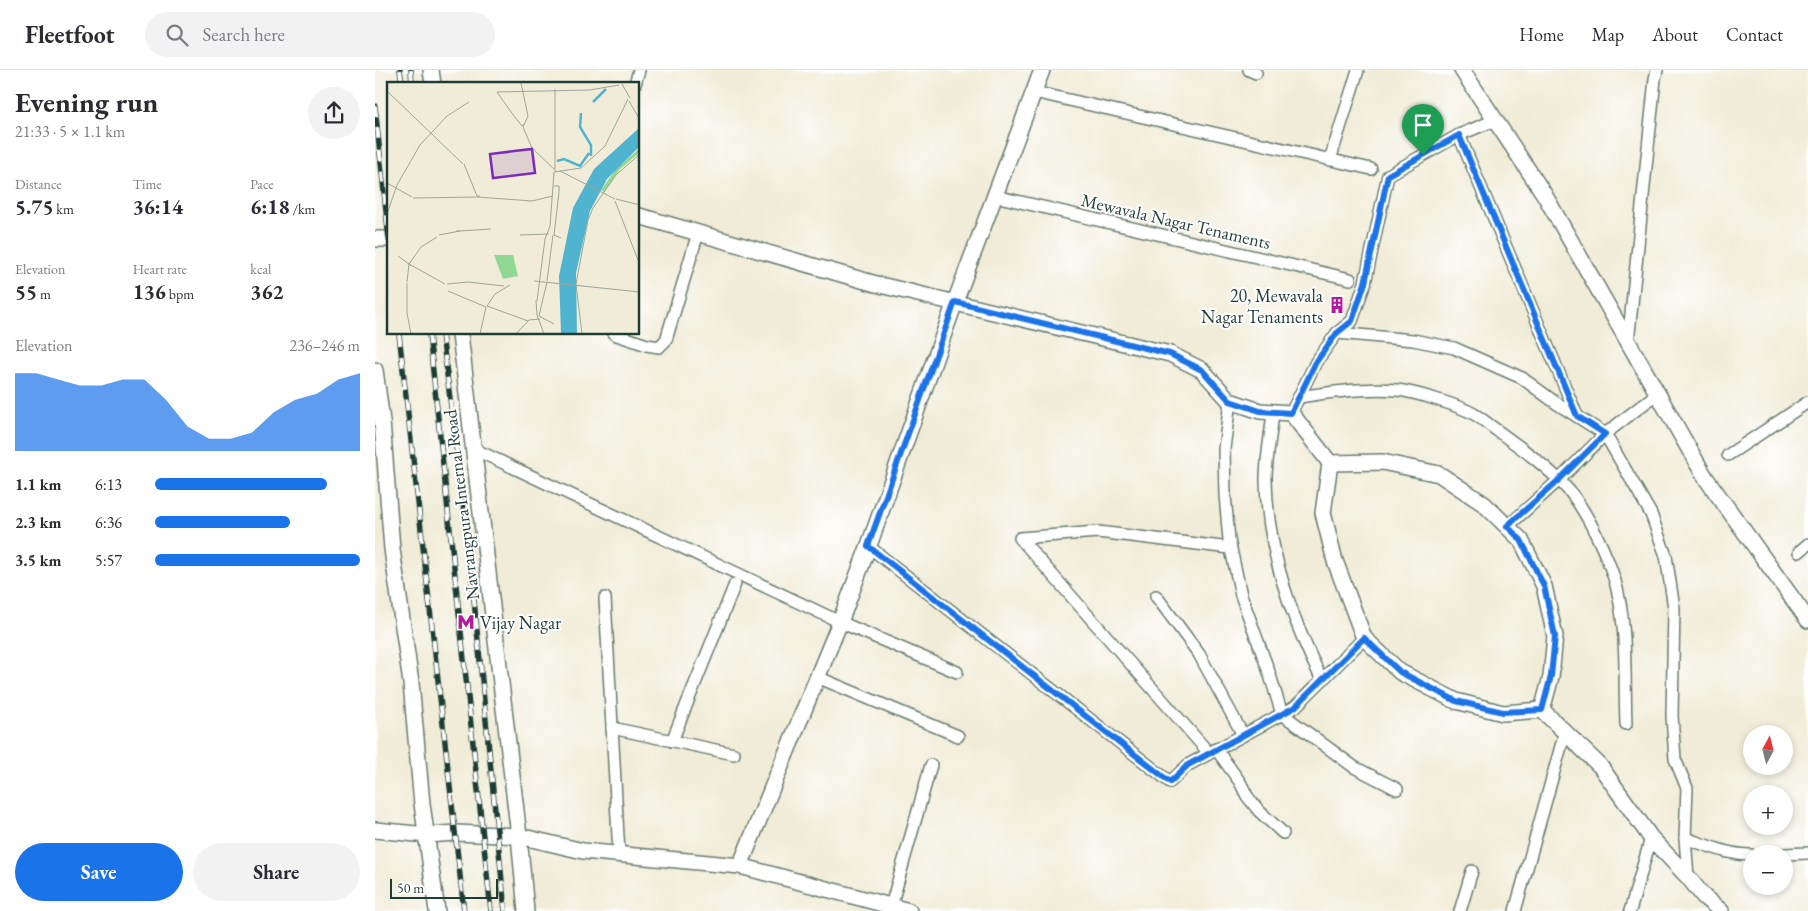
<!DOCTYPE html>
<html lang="en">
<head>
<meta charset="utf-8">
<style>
  :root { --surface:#fff; --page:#f2f2f3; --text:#2b2b33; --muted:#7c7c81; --line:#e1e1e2; --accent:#1a73e8 }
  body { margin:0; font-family:"EB Garamond",serif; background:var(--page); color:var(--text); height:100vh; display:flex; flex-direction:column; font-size:19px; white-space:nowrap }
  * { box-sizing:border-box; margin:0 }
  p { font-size:16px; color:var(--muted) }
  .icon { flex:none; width:28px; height:28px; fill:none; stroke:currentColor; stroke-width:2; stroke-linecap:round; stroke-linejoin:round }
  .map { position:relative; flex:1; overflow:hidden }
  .drawer { display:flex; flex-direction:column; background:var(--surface); width:375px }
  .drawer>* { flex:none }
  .needle { width:32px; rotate:7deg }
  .fabs { position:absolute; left:1368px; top:655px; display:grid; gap:10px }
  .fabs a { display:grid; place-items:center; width:50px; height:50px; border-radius:50%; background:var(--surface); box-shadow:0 2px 8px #0003; font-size:25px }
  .scale { position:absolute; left:15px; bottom:12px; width:108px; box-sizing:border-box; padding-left:5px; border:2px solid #1f3d34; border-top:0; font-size:14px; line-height:18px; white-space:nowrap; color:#1f3d34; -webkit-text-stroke:4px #fff; paint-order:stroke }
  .pin { position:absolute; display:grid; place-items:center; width:42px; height:42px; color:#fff; margin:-51px -21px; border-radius:50% 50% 50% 0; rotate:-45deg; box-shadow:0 0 5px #0007 }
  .pin .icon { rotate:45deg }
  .round { display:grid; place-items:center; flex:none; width:52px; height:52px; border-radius:26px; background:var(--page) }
  .overview { display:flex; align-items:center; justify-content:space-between; height:85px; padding:0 15px }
  h1 { font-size:28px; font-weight:700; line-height:38px }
  .metrics { display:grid; grid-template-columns:repeat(3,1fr); gap:8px; height:85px; padding:5px 15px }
  .metrics div { display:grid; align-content:center }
  .metrics b { font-size:21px; font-weight:700 }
  .metrics small { font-size:14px; font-weight:400 }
  .metrics p { font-size:14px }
  .chart { height:140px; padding:10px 15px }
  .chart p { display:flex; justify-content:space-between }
  .chart svg { width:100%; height:90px; margin-top:5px; fill:var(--accent); opacity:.7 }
  .button { display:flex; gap:10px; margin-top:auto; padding:10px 15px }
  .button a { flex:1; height:58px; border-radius:30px; background:var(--accent); color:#fff; font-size:20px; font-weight:700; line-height:58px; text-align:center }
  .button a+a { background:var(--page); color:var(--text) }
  ul { padding:0 15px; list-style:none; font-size:16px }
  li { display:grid; grid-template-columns:80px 60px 1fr; align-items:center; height:38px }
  li i { height:12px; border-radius:6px; background:var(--accent) }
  header { display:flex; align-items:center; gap:30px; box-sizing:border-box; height:70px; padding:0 25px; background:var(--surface); border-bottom:1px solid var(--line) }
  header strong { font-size:24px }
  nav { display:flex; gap:28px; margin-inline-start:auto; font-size:18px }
  .search { width:350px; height:45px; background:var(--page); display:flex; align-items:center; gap:12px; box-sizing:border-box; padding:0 18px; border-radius:28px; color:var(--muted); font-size:19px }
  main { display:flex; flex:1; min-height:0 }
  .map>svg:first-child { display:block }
</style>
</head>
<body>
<header>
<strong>Fleetfoot</strong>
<div class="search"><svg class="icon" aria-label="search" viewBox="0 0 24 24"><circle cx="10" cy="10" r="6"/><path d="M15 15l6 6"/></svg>Search here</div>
<nav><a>Home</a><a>Map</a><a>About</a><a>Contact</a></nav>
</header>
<main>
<section class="drawer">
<div class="overview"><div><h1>Evening run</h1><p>21:33 · 5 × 1.1 km</p></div><a class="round"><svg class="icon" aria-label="share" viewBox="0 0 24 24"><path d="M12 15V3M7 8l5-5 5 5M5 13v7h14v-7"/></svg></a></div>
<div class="metrics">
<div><p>Distance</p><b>5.75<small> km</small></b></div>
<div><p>Time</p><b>36:14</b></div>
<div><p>Pace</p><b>6:18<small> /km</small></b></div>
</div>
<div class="metrics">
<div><p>Elevation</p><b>55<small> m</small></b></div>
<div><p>Heart rate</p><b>136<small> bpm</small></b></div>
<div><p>kcal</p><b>362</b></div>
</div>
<div class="chart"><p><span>Elevation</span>236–246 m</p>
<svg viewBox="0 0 160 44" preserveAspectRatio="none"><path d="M0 44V6L10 6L20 9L30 12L40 12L50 9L60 9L70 19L80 32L90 38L100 38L110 35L120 25L130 19L140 16L150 9L160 6V44z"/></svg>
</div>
<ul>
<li><b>1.1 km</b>6:13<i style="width:84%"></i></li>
<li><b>2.3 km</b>6:36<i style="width:66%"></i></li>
<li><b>3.5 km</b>5:57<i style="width:100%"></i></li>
</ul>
<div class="button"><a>Save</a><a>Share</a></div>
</section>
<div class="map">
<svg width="1433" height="841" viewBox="0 0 1433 841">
  <rect width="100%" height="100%" fill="#fff"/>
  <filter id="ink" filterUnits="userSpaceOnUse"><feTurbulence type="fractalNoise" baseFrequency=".02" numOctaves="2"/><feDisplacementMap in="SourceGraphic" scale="10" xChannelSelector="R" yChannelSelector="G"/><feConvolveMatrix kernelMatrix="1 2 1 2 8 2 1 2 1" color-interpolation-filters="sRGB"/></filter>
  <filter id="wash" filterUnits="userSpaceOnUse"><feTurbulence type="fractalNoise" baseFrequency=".0096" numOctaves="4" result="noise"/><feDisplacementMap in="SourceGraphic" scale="20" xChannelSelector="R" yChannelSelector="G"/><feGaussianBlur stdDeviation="1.12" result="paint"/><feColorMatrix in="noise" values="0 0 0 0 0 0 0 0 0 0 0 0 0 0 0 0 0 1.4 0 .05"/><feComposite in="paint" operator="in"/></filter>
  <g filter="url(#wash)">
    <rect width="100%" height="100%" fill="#f0ecd7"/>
  </g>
  <g filter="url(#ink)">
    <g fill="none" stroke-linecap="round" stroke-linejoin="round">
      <g stroke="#687a6d" stroke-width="14">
        <g id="minor">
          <path d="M 874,0 L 881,3"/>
          <path d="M 260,14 L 264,0"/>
          <path d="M 659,22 L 996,99"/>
          <path d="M 1084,65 L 1202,346"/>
          <path d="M 955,90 L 983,0"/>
          <path d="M 620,126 L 975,209"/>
          <path d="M 962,263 L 1038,270 L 1079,278 L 1147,308 L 1181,333 L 1230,364 L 1276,444 L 1291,486 L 1299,538 L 1297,646 L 1300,689 L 1312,718 L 1310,768 L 1313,807"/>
          <path d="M 239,264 L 272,275 L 284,277 L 291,270 L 323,163"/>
          <path d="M 1253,273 L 1280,9 L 1282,0"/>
          <path d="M 924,327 C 955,322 991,317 1022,320 C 1040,322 1083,335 1099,344 C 1106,348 1113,354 1120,359 C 1145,377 1176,399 1196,423 C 1213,444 1232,485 1240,511 C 1253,557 1249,606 1251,654"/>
          <path d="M 855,331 L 849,379 L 850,425 L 854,470 L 866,525 L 894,602 L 907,644 L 979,697 L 1022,719"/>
          <path d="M 898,342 C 896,364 891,388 891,410 C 892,480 916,548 947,610"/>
          <path d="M 916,343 L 941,292 L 962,263 L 977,251 L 990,213 L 1013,105 L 1084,65 L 1120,50"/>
          <path d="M 99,379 L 465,552 L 582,602"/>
          <path d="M 1353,385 L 1433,332"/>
          <path d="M 1132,457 L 1184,410 L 1230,364 L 1283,323"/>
          <path d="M 493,476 L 795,712 L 813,695 L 920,637 L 989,568"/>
          <path d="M 1424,482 L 1433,474"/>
          <path d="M 781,526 L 824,584 L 868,665"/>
          <path d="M 230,528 L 244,784"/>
          <path d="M 442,607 L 583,666"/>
          <path d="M 237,658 L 359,684"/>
          <path d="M 297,671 L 360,514"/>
          <path d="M 841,679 L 865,712 L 872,726 L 884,741 L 908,763"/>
          <path d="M 834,683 L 645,468 L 723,462 L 855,478"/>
          <path d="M 1310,768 C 1331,775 1354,785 1376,785"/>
          <path d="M 1409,784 L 1433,783"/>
          <path d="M 516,836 L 556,695"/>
          <path d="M 1085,841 L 1097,801"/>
          <path d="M 1140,841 L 1190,662"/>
          <path d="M 1255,841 L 1276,768"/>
        </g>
      </g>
      <g stroke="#687a6d" stroke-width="18">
        <g id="tertiary">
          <path d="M 56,0 L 58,14"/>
          <path d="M 1087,0 L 1169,124 L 1330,407 L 1433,550"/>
          <path d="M 264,146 L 501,214 L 795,284 L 827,300 L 855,331 L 885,341 L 916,343 L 955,393 L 948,443 L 960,491 L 989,568 L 1025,602 L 1081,631 L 1128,643 L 1167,640 L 1225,696 L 1276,768 L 1313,807 L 1329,827 L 1346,841"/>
          <path d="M 0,169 L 14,169"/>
          <path d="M 85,264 L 144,766 L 151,841"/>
          <path d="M 0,300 L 7,351 L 17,479 L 36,613 L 47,734 L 62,841"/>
          <path d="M 955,393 L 1007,392 L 1064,404 L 1109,434 L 1146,470 L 1169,516 L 1180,566 L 1176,607 L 1167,640"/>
          <path d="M 0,760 L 52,765 L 81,763 L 144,766 L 208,781 L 365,796 L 534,841"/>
          <path d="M 365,796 L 465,552 L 497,467 L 580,232 L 667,0"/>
        </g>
      </g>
      <use href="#minor" stroke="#fff" stroke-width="11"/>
      <use href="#tertiary" stroke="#fff" stroke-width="15"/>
      <g stroke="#1f3d34" stroke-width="5.5">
        <g id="rail">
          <path d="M 25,0 L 27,14"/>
          <path d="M 36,0 L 37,14"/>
          <path d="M 0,36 L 14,170"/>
          <path d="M 24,264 L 89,841"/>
          <path d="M 54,264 L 116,841"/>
          <path d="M 67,264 L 95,490 L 130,841"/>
        </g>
      </g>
      <use href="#rail" stroke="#fff" stroke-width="4" stroke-dasharray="11" stroke-linecap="butt"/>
    </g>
  </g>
  <g fill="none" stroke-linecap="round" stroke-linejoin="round" filter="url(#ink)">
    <g stroke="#fff" stroke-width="10">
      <path id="route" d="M 1084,65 L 1202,346 L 1230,364 L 1184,410 L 1132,456 L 1146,470 L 1169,516 L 1180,566 L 1176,606 L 1167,640 L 1128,642 L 1081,631 L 1025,602 L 989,568 L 920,637 L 813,695 L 795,712 L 493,476 L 580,232 L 795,284 L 827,300 L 855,331 L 885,341 L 916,343 L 941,292 L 962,263 L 977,251 L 990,213 L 1013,105 Z"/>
    </g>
    <use href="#route" stroke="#1a73e8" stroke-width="6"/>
  </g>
  <defs>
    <g id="building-bare" transform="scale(1.35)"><path d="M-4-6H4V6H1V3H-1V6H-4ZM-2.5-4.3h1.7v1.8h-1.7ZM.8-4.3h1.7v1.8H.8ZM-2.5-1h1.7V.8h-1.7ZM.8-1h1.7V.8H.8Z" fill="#b5179e" stroke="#fff" stroke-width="2.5" paint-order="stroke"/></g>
    <g id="metro-bare" transform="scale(1.35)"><path d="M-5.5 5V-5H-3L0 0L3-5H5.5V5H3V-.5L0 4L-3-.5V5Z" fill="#b5179e" stroke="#fff" stroke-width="2.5" paint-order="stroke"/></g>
  </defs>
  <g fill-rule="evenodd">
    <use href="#building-bare" x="962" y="235"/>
    <use href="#metro-bare" x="91" y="552"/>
  </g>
  <g text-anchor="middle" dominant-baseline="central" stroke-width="4" stroke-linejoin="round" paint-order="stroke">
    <g font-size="18" fill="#1f3d34" stroke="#fff">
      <text transform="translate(801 151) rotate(13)">Mewavala Nagar Tenaments</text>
      <text transform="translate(86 435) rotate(-97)">Navrangpura Internal Road</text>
    </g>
    <g font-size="18" fill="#1f3d34" stroke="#fff" text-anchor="end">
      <text x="948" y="225">20, Mewavala<tspan x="948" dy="21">Nagar Tenaments</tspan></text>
      <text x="105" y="552" text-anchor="start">Vijay Nagar</text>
    </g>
  </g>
  <g transform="translate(12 12)">
    <rect width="252" height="252" fill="#f0ecd7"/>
    <path d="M 252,67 L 252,71 L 233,87 L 217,110 L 214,108 L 230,86 ZM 107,173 L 126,173 L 131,194 L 116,197 Z" fill="#8ed894"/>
    <path d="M 252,46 L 252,65 L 220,97 L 203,129 L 189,191 L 190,252 L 174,252 L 172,194 L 186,126 L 207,87 Z" fill="#50b3cf"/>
    <path fill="none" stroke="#50b3cf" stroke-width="2.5" d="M 206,20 L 219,7M 194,31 L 193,45 L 204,63 L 204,74M 170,79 L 177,77 L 193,84 L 202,71"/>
    <path fill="none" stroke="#9ca696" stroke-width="1" d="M 134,1 L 141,34 L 136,45 L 145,66 L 170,90M 235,2 L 243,16M 168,7 L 168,87M 1,10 L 76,82M 110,10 L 203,8 L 232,3M 110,10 L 127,34 L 135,44 L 137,42M 242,19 L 253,38M 77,82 L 90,114 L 93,114M 173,89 L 228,117M 0,101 L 25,115M 167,104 L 172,104 L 172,110 L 167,153 L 174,156M 90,115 L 145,119 L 166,114M 26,116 L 90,115M 229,117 L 253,123M 228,119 L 253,183M 0,132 L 10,103 L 33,63 L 60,34 L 82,20M 73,149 L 104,147M 52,153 L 73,149 L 69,149M 133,153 L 162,152M 50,155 L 34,165 L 22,182 L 58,202M 11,174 L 22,182 L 23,180M 147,199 L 253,210M 160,199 L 166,153M 20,200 L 22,182 L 24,184M 160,200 L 152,234 L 167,242M 20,201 L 20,231 L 24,252M 60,202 L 81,200 L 117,204M 123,203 L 108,212 L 100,224 L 141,239M 61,209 L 99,225 L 93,252M 149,218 L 150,233 L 157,252M 150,219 L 158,157 L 163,144 L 167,90 L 194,86 L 218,64 L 241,17M 129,252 L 142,238 L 153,237M 195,252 L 189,202 L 201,138 L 206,126 L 229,93 L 253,72"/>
    <path fill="#7b2cbf" fill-opacity="0.15" stroke="#7b2cbf" stroke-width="2.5" d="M 145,67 L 148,91 L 106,96 L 103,72 Z"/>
    <rect width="252" height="252" fill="none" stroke="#1f3d34" stroke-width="2.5"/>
  </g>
</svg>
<div class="fabs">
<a><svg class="needle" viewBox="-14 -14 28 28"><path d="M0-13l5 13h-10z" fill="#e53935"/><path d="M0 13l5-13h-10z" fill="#7c7c81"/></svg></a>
<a>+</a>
<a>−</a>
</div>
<div class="scale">50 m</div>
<div class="pin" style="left:1048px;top:85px;background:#1e9e55"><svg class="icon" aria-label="arrive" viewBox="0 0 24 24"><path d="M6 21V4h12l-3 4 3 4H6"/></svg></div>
</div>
</main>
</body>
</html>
